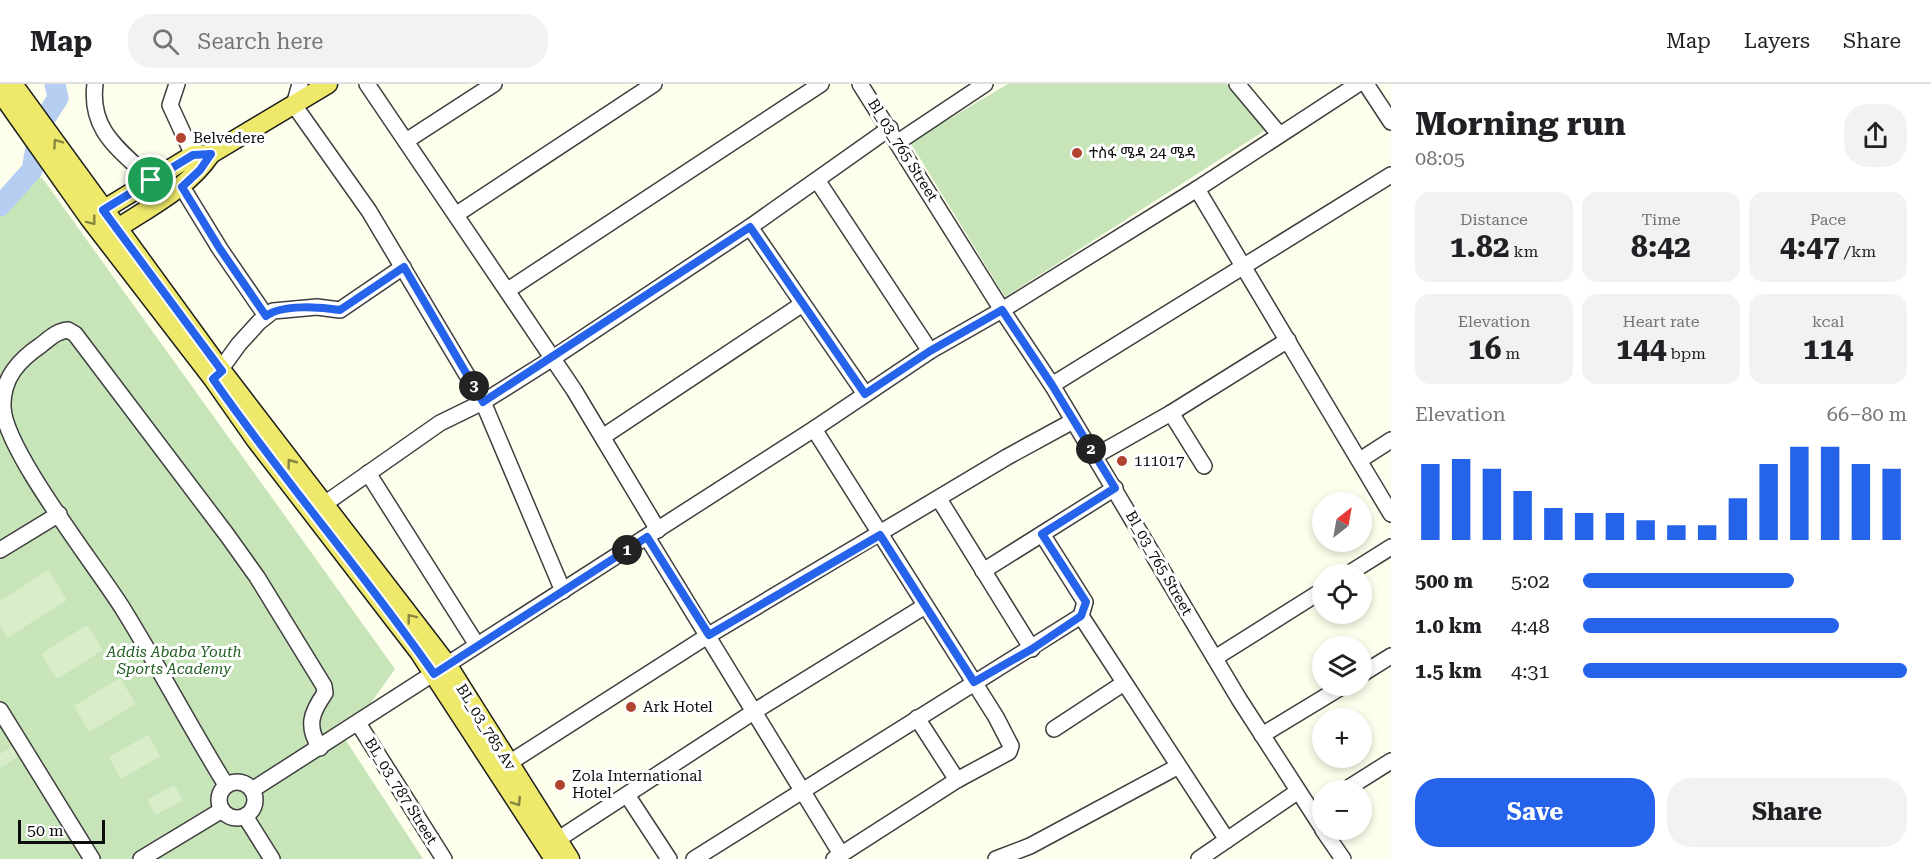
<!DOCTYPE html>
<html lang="en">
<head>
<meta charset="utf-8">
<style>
  :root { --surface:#fff; --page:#f2f2f2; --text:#202124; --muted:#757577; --line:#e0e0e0; --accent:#2563eb }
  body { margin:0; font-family:"Roboto Serif","Noto Sans Ethiopic",serif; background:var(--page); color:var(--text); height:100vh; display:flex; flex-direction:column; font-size:22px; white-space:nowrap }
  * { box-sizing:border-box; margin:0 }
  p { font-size:20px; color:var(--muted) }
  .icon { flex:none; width:33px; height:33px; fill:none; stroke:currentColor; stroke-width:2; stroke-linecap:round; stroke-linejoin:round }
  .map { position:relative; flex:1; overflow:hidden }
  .details { display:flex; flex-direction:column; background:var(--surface); width:540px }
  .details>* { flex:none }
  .needle { width:39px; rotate:31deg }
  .buttons { position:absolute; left:1312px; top:408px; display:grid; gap:12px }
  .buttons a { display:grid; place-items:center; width:60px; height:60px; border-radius:50%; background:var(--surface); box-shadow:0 3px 9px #0003; font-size:30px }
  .scale { position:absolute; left:18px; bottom:15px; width:87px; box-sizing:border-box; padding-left:6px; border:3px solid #0c0c0c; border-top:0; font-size:16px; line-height:21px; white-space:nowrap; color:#0c0c0c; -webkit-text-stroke:4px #fff; paint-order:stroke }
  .pin { position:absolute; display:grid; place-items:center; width:51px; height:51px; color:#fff; margin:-26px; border:3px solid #fff; border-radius:50%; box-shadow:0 2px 6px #0007 }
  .km { position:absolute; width:30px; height:30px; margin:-15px; border-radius:50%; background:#222; color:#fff; font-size:16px; line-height:30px; text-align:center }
  .round { display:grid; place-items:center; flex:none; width:63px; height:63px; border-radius:24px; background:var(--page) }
  .overview { display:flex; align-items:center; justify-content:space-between; height:102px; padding:0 24px }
  h1 { font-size:33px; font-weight:700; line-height:45px }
  .figures { display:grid; grid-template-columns:repeat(3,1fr); gap:9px; height:102px; padding:6px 24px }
  .figures div { display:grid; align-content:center; border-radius:15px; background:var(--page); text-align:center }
  .figures b { font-size:30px; font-weight:700 }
  .figures small { font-size:16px; font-weight:400 }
  .figures p { font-size:16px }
  .chart { height:168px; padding:12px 24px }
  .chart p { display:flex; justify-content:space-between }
  .chart svg { width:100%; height:108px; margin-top:6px; stroke:var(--accent); stroke-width:6 }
  .primary-button { display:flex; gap:12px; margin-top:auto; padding:12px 24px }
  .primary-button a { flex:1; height:69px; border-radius:24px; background:var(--accent); color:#fff; font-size:24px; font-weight:700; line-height:69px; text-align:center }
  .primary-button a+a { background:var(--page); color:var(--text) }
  ul { padding:0 24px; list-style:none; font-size:20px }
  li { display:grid; grid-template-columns:96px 72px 1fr; align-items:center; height:45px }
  li i { height:15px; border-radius:8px; background:var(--accent) }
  header { display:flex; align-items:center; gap:36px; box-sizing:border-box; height:84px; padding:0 30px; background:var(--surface); border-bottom:2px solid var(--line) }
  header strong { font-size:28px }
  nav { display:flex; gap:33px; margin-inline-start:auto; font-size:21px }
  .search { width:420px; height:54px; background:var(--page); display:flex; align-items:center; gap:15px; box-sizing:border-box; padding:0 21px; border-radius:24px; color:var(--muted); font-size:22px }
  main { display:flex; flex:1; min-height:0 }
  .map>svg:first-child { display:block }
</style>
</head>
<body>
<header>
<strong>Map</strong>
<div class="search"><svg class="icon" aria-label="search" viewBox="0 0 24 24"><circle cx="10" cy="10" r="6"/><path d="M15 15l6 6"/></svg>Search here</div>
<nav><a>Map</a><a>Layers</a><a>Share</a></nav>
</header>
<main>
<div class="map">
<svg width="1391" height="775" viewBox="0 0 1391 775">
  <rect width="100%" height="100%" fill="#fdfeec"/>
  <g fill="#c7e5b9">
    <path d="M 1008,0 L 1245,0 L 1275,40 L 1005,213 L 910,58 Z"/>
    <path d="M 34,90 L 43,95 L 395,585 L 371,619 L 336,641 L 423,775 L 0,775 L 0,121 Z"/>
  </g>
  <g fill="#daedca">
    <path d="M 48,486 L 67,516 L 7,554 L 0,542 L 0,517 Z"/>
    <path d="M 87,541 L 103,566 L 57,595 L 41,570 Z"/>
    <path d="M 120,594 L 136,620 L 89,648 L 74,622 Z"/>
    <path d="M 148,651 L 160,672 L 121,695 L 109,673 Z"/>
    <path d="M 16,660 L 22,670 L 0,684 L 0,670 Z"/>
    <path d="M 174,701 L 183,716 L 156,731 L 147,716 Z"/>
  </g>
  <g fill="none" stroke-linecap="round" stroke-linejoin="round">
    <path stroke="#b5cef1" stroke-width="21" d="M 0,122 L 32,86 L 40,42 L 58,14 L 55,0"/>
    <g stroke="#3f3f3f" stroke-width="18">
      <g id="minor">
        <path d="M 95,0 C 89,48 121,66 151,96"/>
        <path d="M 177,0 L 170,21 L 193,71"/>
        <path d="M 300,0 L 294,21 L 369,127 L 483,318 L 563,507"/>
        <path d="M 367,0 L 574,306 L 658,446"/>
        <path d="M 860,0 L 1002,226 L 1052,301 L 1239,615 L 1323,745"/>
        <path d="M 1237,0 L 1279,50"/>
        <path d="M 1366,0 L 1391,38"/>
        <path d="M 406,57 L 494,0"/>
        <path d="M 898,58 L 985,0"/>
        <path d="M 817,96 L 930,267"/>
        <path d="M 182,103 L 220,165 L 266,232"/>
        <path d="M 1197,105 L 1391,430"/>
        <path d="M 457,130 L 654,0"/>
        <path d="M 750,143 L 865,310"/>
        <path d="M 508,206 L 821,0"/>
        <path d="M 215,293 L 239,260 L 259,238 L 273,227 L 317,223 L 340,226 L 403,183"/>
        <path d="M 1052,301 L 1391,91"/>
        <path d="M 1171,329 L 1204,382"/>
        <path d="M 814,345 L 996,633 L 1011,662 L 1009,668 L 957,696 L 834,775"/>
        <path d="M 604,352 L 801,221"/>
        <path d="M 1095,372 L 1171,329 L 1288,256"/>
        <path d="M 1360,376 L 1391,356"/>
        <path d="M 368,389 L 477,561"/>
        <path d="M 939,415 L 1032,565"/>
        <path d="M 323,421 L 440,339 L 483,318 L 553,274 L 750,143 L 890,44"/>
        <path d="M 647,453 L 841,770"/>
        <path d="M 0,466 L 59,430"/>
        <path d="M 983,487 L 1115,404"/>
        <path d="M 1348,490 L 1391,463"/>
        <path d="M 1081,532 L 1227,756"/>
        <path d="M 1215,574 L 1323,506"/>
        <path d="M 1362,590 L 1391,572"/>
        <path d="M 0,626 L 92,775"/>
        <path d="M 917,634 L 957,696"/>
        <path d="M 358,639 L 444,775"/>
        <path d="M 1054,645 L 1124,599"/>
        <path d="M 1262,651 L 1343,602"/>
        <path d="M 509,679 L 709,551 L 1007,373 L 1073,337"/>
        <circle cx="237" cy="716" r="18"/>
        <path d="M 226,701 C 190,643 159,583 123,525 C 97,483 4,366 3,323 C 2,294 19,276 41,261 C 50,254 57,247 68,246 L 75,250 L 227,451 L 257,493 L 324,602 L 325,609 C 311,629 306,642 320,664"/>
        <path d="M 252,706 L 814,345 L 930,267 L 1002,226 L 1197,105 L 1358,0"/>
        <path d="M 1345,706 L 1391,677"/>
        <path d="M 627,711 L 669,775"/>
        <path d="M 245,732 L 272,775"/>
        <path d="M 1323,746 L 1343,775"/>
        <path d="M 557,756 L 755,627 L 925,522"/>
        <path d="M 141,775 L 222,726"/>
        <path d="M 694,775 L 1081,532 L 1085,518 L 1042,450"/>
        <path d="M 996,775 L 1030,762 L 1177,683"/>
        <path d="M 1199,775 L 1297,708"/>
      </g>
    </g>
    <g stroke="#1d1d1d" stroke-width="21">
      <g id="major">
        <path d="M 13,0 L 222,287 L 447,580 L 570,775"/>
        <path d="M 0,8 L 89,134 L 213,295 L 255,355 L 419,568 L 554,775"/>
        <path d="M 103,126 L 193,71 L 211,70"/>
        <path d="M 118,144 C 151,122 188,104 211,70 L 328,0"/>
      </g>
    </g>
    <use href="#minor" stroke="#fff" stroke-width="15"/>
    <use href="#major" stroke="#eee96b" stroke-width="18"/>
  </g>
  <defs><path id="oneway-chevron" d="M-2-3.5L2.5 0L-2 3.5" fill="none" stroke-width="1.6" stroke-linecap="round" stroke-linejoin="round" transform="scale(1.5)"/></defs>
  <g stroke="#888640">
    <use href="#oneway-chevron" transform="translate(57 59) rotate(-125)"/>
    <use href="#oneway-chevron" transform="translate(92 137) rotate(52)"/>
    <use href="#oneway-chevron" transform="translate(291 379) rotate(-127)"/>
    <use href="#oneway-chevron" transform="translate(411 534) rotate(-128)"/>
    <use href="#oneway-chevron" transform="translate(517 718) rotate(57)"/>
  </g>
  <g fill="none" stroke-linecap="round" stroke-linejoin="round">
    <g stroke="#fff" stroke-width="12">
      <path id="route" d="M 211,70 L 200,86 L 182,103 L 220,165 L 266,232 C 282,220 321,223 340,226 L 404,183 L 483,318 L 750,143 L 865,310 L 930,267 L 1002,226 L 1052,301 L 1115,404 L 1042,450 L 1086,518 L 1081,532 L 1032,565 L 974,598 L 880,451 L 709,551 L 647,453 L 434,590 C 364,489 283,396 213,295 L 222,287 L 103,126 L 193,71 Z"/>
    </g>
    <use href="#route" stroke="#2563eb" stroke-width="8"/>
  </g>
  <g fill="#b1432f" stroke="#fff" stroke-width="2">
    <circle cx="181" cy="54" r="6"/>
    <circle cx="1077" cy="69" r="6"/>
    <circle cx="1122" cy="377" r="6"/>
    <circle cx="631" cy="623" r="6"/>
    <circle cx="560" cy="701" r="6"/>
  </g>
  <g text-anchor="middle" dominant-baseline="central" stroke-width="6" stroke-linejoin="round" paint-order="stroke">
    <g font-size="15" fill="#0c0c0c" stroke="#fff" text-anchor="start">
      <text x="193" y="54">Belvedere</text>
      <text x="1089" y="69">ተስፋ ሜዳ 24 ሜዳ</text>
      <text x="1134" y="377">111017</text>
      <text x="643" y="623">Ark Hotel</text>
      <text x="572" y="692">Zola International<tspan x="572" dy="17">Hotel</tspan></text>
    </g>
    <g font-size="15" fill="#0c0c0c" stroke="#fff">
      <text transform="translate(903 66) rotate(58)">Bl_03_765 Street</text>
      <text transform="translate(1159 479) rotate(60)">Bl_03_765 Street</text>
      <text transform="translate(486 643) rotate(58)">BL_03_785 Av</text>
      <text transform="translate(401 707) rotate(58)">BL_03_787 Street</text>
    </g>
    <g font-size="15" font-style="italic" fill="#225e22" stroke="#fff">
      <text x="174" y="568">Addis Ababa Youth<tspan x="174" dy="17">Sports Academy</tspan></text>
    </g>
  </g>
</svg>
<div class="buttons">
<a><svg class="needle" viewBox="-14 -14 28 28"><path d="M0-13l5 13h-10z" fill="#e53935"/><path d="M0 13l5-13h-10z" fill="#757577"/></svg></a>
<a><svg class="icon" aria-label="locate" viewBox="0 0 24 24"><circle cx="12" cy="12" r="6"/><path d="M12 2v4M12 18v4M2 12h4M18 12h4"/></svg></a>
<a><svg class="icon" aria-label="layers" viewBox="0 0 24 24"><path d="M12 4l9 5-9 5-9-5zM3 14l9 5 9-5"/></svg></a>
<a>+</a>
<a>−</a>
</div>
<div class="scale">50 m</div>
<div class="pin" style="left:151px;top:96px;background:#1e9e55"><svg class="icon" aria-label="arrive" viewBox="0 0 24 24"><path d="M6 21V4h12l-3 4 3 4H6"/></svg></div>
<b class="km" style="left:627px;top:466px">1</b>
<b class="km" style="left:1091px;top:365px">2</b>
<b class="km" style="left:474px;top:302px">3</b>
</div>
<section class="details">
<div class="overview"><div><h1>Morning run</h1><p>08:05</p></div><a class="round"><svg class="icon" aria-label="share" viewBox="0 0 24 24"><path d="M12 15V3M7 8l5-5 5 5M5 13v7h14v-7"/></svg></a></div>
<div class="figures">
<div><p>Distance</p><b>1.82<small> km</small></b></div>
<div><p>Time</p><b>8:42</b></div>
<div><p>Pace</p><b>4:47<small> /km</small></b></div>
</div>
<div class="figures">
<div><p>Elevation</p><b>16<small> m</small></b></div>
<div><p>Heart rate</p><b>144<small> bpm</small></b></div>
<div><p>kcal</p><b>114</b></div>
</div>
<div class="chart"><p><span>Elevation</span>66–80 m</p>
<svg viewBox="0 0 160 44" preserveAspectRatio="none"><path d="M5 44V13M15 44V11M25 44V15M35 44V24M45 44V31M55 44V33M65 44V33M75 44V36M85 44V38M95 44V38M105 44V27M115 44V13M125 44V6M135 44V6M145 44V13M155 44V15"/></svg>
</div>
<ul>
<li><b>500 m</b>5:02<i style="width:65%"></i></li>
<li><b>1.0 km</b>4:48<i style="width:79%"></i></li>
<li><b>1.5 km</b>4:31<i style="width:100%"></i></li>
</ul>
<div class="primary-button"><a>Save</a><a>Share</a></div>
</section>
</main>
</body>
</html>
